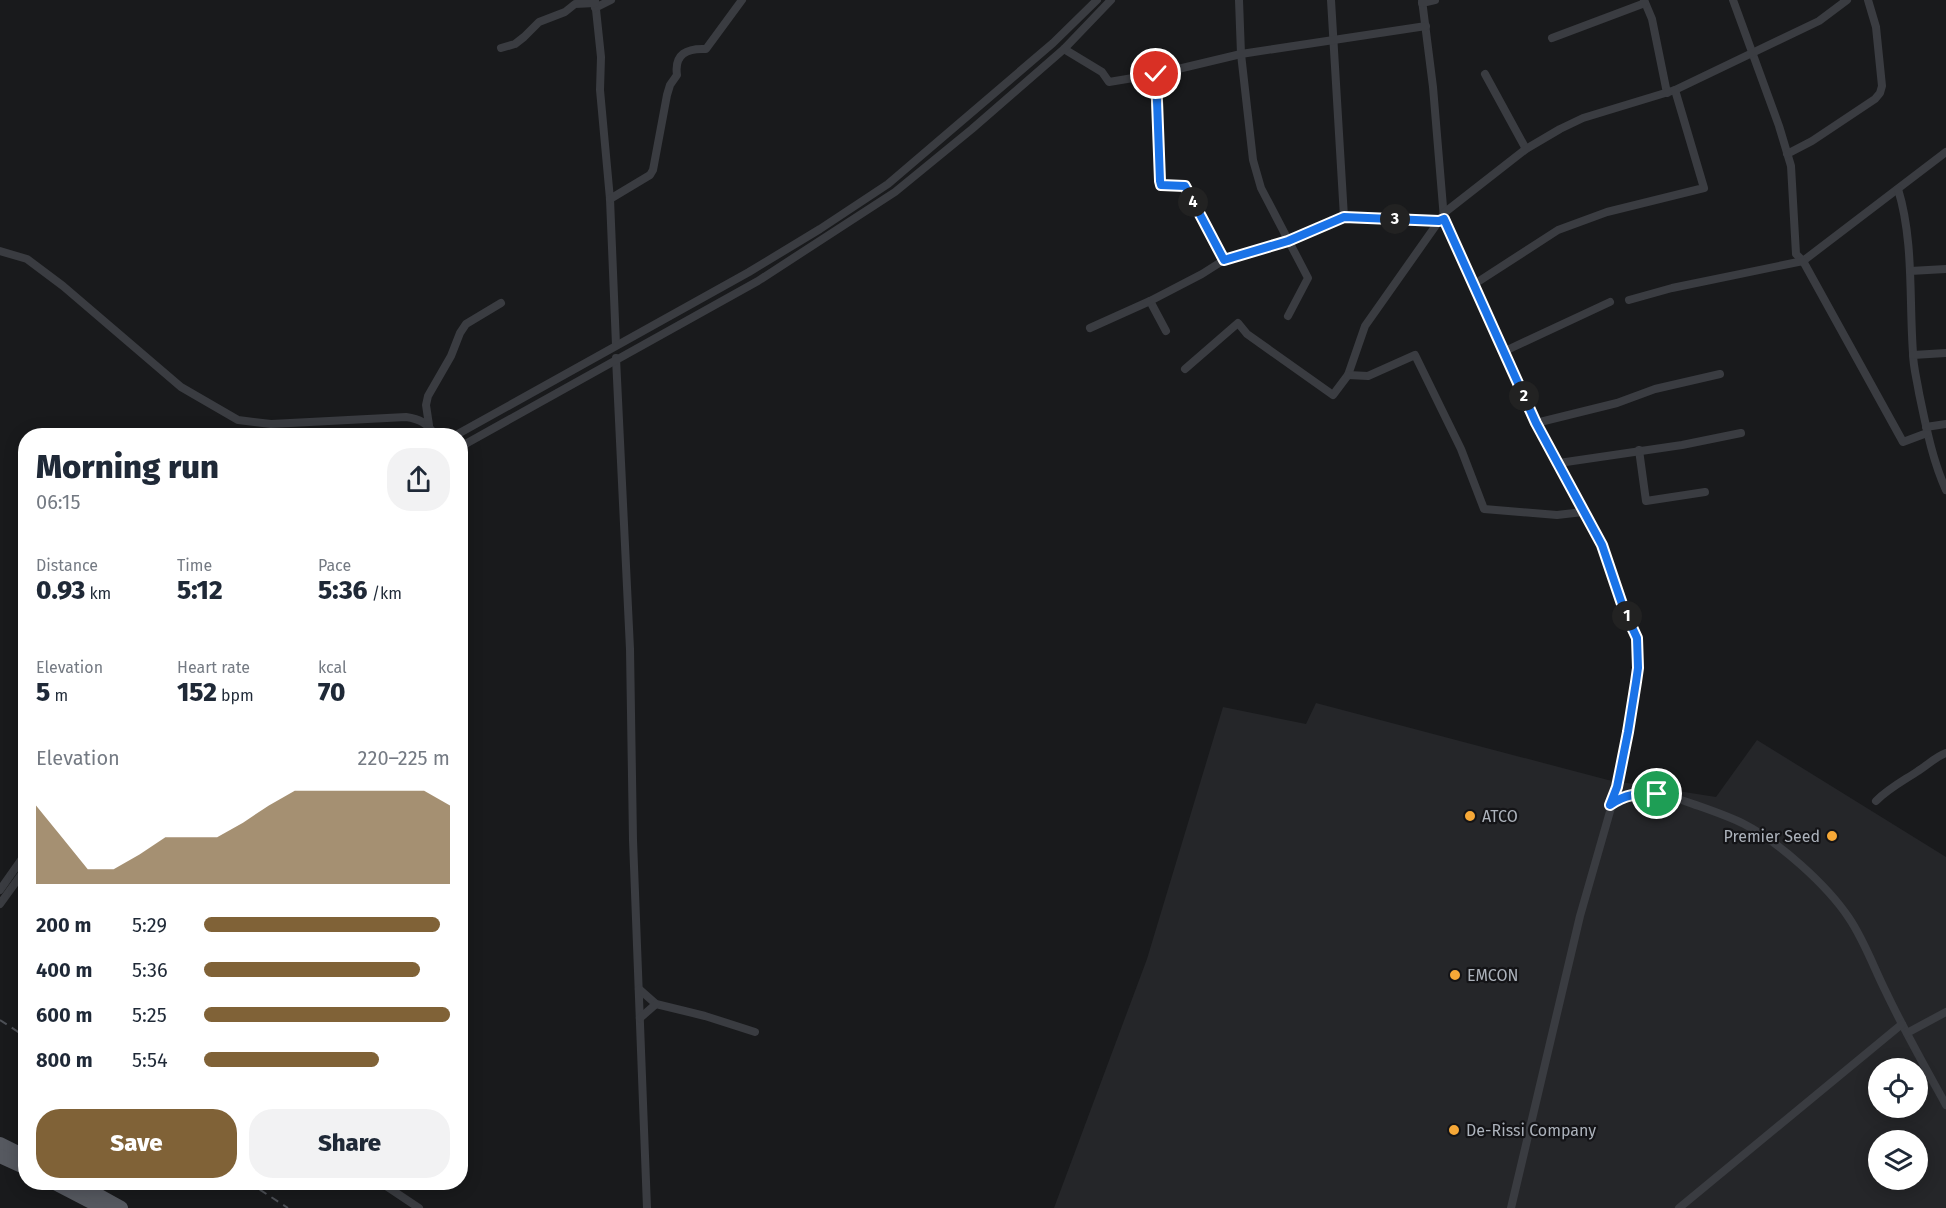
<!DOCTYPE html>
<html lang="en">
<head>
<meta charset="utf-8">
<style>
  :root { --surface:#fff; --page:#f2f2f3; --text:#1f2937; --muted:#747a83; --accent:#806237 }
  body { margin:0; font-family:"Fira Sans",sans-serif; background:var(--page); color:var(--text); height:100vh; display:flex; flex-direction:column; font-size:22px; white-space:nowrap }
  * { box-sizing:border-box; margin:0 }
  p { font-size:20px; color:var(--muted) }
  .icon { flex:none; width:33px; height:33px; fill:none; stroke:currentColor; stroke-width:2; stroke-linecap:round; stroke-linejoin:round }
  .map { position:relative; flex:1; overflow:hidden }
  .panel { position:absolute; left:18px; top:428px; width:450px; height:762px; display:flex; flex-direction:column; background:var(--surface); border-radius:24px; box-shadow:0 3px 15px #0003 }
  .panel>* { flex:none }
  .controls { position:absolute; left:1868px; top:1058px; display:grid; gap:12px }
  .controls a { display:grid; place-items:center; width:60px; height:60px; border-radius:50%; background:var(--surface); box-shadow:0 3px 15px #0003; font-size:30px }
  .pin { position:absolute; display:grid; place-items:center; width:51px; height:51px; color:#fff; margin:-26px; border:3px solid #fff; border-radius:50%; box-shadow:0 2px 6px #0007 }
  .km { position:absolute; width:30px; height:30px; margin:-15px; border-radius:50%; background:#222; color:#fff; font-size:16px; line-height:30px; text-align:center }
  .round { display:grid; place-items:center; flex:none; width:63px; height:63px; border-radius:24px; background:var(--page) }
  .head { display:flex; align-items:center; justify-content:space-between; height:102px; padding:0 18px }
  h1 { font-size:33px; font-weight:800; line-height:45px }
  .figures { display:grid; grid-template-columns:repeat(3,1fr); gap:9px; height:102px; padding:6px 18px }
  .figures div { display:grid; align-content:center }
  .figures b { font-size:26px; font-weight:800 }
  .figures small { font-size:16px; font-weight:400 }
  .figures p { font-size:16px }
  .chart { height:168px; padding:12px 18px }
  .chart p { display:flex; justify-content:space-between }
  .chart svg { width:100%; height:108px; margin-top:6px; fill:var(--accent); opacity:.7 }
  .cta { display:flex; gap:12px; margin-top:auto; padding:12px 18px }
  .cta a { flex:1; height:69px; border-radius:24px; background:var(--accent); color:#fff; font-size:24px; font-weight:800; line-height:69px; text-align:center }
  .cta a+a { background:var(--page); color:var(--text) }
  ul { padding:0 18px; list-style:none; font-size:20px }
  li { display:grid; grid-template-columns:96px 72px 1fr; align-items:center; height:45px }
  li i { height:15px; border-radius:8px; background:var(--accent) }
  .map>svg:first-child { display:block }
</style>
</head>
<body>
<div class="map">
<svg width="1946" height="1208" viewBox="0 0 1946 1208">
  <rect width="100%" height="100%" fill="#191a1c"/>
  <path fill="#252629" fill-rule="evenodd" d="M 1316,703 L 1608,780 L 1716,797 L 1757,740 L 1946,857 L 1946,1208 L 1054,1208 L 1147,959 L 1223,707 L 1306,724 ZM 1878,1068 L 1917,1068 L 1917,1107 L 1878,1107 ZM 1878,1140 L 1917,1140 L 1917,1179 L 1878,1179 Z"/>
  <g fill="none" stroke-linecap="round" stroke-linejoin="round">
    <g stroke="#3a3c41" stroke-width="8">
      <path d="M 595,0 L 601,57 L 600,90 L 610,199 L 616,345"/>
      <path d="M 1239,0 L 1241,54 L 1253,160 L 1261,188 L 1308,278 L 1288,316"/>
      <path d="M 1331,0 L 1344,217"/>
      <path d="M 1422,0 L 1433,87 L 1444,219 L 1536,423 L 1602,545 L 1624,610 L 1637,638 L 1638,668 L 1636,682 L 1617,787 L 1580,916 L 1511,1208"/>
      <path d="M 1644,0 L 1652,19 L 1667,93"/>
      <path d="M 1733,0 L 1779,126 L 1791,166 L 1796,254 L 1803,261 L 1946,152"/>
      <path d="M 1422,3 L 1435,0"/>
      <path d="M 595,8 L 611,0"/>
      <path d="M 1552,38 L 1645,3"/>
      <path d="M 501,48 L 515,44 L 524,37 L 539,22 L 565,12 L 575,4 L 595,3"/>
      <path d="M 1064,49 L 1102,72 L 1109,82 L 1157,74 L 1241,54 L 1426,26"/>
      <path d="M 1157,74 L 1160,181 L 1161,185 L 1185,186 L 1224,260"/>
      <path d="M 1485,74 L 1526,149"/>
      <path d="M 1787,154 L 1812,141 L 1875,99 L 1880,93 L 1882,86 L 1876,27 L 1868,0"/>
      <path d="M 1898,189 C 1914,241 1909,299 1913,353 C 1913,366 1917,380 1919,393 C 1926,426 1932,459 1946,490"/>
      <path d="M 610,199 L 650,175 L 653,170 L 667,95 L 670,85 L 677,75 C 674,54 687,48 706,49 L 742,0"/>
      <path d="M 1444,213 L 1526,149 L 1560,129 L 1583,118 L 1675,90 L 1819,21 L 1847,0"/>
      <path d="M 0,251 L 27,259 L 63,286 L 181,387 L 238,420 L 271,424 L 406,417 C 420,419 427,423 435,435"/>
      <path d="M 1910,271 L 1946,269"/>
      <path d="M 1473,285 L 1558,230 L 1607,212 L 1704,188 L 1675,90"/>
      <path d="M 1629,300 L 1672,288 L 1803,261 L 1903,442 L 1927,433"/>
      <path d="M 1150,301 L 1166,331"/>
      <path d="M 1090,328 L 1150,301 L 1202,274 L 1224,260 L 1288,241 L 1344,217 L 1441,220"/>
      <path d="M 1505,351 L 1610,302"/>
      <path d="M 1913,355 L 1946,353"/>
      <path d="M 616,358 L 630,649 L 633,840 L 647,1208"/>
      <path d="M 1185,369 L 1238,323 L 1247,334 L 1333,395 L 1348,375 L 1365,326 L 1439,221"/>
      <path d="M 1348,375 L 1368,376 L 1415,355 L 1461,449 L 1484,509 L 1557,515 L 1583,512"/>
      <path d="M 1536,423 L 1617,403 L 1655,389 L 1720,374"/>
      <path d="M 429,425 L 426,405 L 428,396 L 451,356 L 460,333 L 466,324 L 501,303"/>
      <path d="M 1926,427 L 1946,424"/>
      <path d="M 456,435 L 749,272 L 820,229 L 888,184 L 1053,43 L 1097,0"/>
      <path d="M 460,447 L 758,281 L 895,192 L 972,129 L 1064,49 L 1111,0"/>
      <path d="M 1639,450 L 1646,501 L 1705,492"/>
      <path d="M 1559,463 L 1682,445 L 1741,433"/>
      <path d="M 1876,801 C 1889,788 1903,781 1918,771 C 1928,765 1935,757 1946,753"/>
      <path d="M 1611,805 C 1635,786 1666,794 1693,804 C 1710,810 1728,816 1744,824 C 1779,842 1827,885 1849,918 C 1864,940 1874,968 1886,992 C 1904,1030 1925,1067 1946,1105"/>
      <path d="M 0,890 L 26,853"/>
      <path d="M 0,904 L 26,868"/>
      <path d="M 639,989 L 656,1004 L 705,1016 L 755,1032"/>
      <path d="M 640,1018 L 656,1004"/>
      <path d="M 1907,1033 L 1946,1012"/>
      <path d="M 380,1182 L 419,1208"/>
      <path d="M 1679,1208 L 1902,1024"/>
    </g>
    <g stroke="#565960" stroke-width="14">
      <path d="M 0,1144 L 26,1157"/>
      <path d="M 0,1156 L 26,1168"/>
      <path d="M 53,1182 L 103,1208"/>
      <path d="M 74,1182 L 121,1208"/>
    </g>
    <g stroke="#4d5056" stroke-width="2" stroke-dasharray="8 6" stroke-linecap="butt">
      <path d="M 0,1020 L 26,1037"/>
      <path d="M 248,1182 L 288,1208"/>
    </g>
  </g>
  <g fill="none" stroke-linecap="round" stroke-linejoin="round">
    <g stroke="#fff" stroke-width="12">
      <path id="route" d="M 1156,74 L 1160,181 L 1161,185 L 1185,186 L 1224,260 L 1288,241 L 1344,217 L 1439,221 L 1444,219 L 1536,423 L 1602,545 L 1624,610 L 1637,638 L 1638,668 L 1636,682 L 1628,732 L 1617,787 L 1610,805 C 1625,794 1639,793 1657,794"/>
    </g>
    <use href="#route" stroke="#1a73e8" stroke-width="8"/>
  </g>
  <g fill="#f6a837" stroke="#141417" stroke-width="2">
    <circle cx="1470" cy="816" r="6"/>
    <circle cx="1832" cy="836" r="6"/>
    <circle cx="1455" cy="975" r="6"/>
    <circle cx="1454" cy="1130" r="6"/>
  </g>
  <g text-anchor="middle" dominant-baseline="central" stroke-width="4.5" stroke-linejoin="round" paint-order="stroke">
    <g font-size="16" fill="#acb2bb" stroke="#141417" text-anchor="start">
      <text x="1482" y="816">ATCO</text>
      <text x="1820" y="836" text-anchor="end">Premier Seed</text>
      <text x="1467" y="975">EMCON</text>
      <text x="1466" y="1130">De-Rissi Company</text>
    </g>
  </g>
</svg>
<div class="controls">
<a><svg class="icon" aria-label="locate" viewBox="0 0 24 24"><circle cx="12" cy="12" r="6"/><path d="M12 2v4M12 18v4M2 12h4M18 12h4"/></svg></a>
<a><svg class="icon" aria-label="layers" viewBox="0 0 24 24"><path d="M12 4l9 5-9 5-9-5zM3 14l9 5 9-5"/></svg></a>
</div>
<div class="pin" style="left:1657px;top:794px;background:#1e9e55"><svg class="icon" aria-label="arrive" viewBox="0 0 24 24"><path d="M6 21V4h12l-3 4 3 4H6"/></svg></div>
<div class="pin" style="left:1156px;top:74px;background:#d93025"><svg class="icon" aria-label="check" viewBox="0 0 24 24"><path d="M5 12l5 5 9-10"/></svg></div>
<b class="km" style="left:1627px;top:616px">1</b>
<b class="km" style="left:1524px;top:396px">2</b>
<b class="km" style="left:1395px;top:219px">3</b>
<b class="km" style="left:1193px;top:202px">4</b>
<section class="panel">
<div class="head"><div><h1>Morning run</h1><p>06:15</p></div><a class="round"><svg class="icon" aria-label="share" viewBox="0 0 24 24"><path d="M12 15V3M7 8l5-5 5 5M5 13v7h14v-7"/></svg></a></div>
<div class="figures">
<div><p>Distance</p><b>0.93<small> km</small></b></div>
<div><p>Time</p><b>5:12</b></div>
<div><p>Pace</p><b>5:36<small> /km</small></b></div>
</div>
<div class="figures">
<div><p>Elevation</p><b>5<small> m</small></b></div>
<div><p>Heart rate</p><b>152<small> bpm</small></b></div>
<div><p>kcal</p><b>70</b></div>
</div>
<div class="chart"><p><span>Elevation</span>220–225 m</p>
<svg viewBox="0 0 160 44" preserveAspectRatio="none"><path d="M0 44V12L10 25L20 38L30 38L40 32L50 25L60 25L70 25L80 19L90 12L100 6L110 6L120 6L130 6L140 6L150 6L160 12V44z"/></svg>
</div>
<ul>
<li><b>200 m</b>5:29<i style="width:96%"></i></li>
<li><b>400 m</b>5:36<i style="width:88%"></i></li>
<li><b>600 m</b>5:25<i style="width:100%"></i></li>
<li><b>800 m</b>5:54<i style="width:71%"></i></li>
</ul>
<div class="cta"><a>Save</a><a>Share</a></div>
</section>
</div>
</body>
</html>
